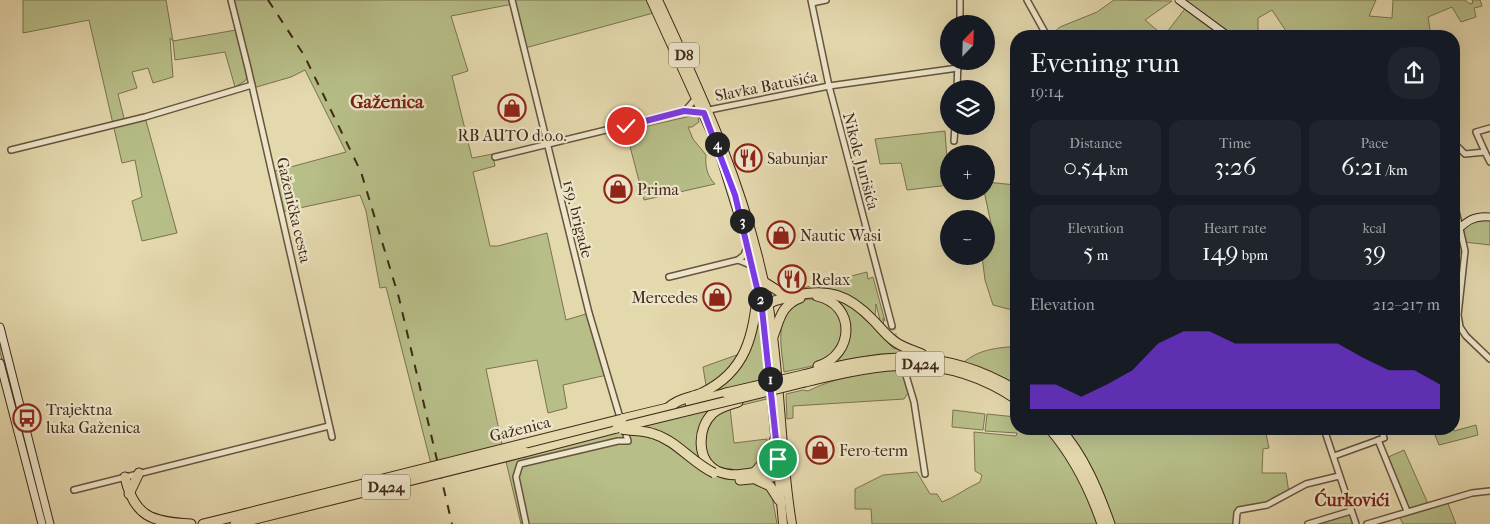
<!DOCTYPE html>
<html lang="en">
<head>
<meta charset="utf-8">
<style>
  :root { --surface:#171b24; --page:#20242c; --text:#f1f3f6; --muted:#9ea1a6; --accent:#7c3aed }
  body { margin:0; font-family:"IM FELL French Canon",serif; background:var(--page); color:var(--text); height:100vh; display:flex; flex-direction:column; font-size:19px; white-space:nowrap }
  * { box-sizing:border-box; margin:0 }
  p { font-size:16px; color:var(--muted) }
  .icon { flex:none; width:28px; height:28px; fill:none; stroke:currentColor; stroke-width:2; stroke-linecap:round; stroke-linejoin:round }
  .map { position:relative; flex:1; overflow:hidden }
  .sheet { position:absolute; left:1010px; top:30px; width:450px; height:405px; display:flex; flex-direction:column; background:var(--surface); border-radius:20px; box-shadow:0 5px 20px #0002 }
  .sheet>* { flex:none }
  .needle { width:32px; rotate:23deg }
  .buttons { position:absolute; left:940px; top:15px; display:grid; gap:10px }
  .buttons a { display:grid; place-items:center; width:55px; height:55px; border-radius:50%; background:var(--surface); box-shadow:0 5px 20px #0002; font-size:25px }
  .pin { position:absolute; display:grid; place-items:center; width:42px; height:42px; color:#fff; margin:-21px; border:2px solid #fff; border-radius:50%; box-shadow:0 1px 5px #0007 }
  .km { position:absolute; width:25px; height:25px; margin:-12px; border-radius:50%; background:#222; color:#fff; font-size:14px; line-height:25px; text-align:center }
  .round { display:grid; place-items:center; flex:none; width:52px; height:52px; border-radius:20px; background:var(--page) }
  .head { display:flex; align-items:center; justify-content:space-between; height:85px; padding:0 20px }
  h1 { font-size:28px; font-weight:600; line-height:38px }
  .figures { display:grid; grid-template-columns:repeat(3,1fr); gap:8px; height:85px; padding:5px 20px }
  .figures div { display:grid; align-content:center; border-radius:12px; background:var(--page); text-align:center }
  .figures b { font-size:25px; font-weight:600 }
  .figures small { font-size:14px; font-weight:400 }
  .figures p { font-size:14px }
  .chart { height:140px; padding:10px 20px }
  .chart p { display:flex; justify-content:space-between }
  .chart svg { width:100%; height:90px; margin-top:5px; fill:var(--accent); opacity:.7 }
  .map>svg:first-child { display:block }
</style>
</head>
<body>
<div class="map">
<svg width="1490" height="524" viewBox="0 0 1490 524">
  <rect width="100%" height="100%" fill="#e4d8ad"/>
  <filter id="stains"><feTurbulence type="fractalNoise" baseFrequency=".004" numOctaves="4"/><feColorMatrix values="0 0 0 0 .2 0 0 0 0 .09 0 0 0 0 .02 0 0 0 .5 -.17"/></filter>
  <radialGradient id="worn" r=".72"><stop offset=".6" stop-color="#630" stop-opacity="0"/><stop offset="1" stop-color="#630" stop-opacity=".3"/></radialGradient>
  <g fill="#b7be88" stroke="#7b7250">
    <path d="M 23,0 L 166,0 L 173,41 L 236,30 L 247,77 L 245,81 L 235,87 L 225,52 L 175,60 L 173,41 L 170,38 L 173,77 L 153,83 L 148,68 L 132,72 L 137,88 L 118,94 L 125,122 L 145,117 L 177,233 L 142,241 L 132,201 L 142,197 L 135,160 L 122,163 L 89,20 L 23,33 Z"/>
    <path d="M 231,0 L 651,0 L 657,12 L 525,48 L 513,4 L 451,16 L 468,71 L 452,76 L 472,158 L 493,154 L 495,166 L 473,172 L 490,246 L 498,246 L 547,233 L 566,320 L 589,313 L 607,375 L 563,385 L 567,408 L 548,413 L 537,360 L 486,369 L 503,449 L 708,398 L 703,367 L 745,352 L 763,317 L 775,397 L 730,408 L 734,443 L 767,439 L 768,489 L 772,496 L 777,524 L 521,524 L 503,449 L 431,464 L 386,287 L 380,288 L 366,211 L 360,195 L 281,212 L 272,172 L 346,152 L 305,70 L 291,77 L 253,88 Z"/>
    <path d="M 1114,0 L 1172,1 L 1145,20 L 1164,36 L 1055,36 L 1053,33 L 1060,27 L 1097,12 Z"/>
    <path d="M 1181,0 L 1376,0 L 1369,16 L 1392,18 L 1393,0 L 1465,0 L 1470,4 L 1473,3 L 1472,0 L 1480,0 L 1482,6 L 1474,8 L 1476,17 L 1461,22 L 1452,7 L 1428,17 L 1431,36 L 1279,36 L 1286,31 L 1272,10 L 1258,18 L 1258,30 L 1265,36 L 1164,36 L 1187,6 Z"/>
    <path d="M 695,115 L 698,117 L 699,122 L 692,127 L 688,127 L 693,139 L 706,155 C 705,166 707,176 715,184 L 644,200 L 626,131 Z"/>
    <path d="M 945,131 L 949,185 L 907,190 L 901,163 L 880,164 L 875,139 Z"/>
    <path d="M 986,182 L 1016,185 L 1016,311 L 993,305 L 985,280 L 982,256 L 986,256 L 986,236 L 993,233 L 984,191 L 986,191 Z"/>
    <path d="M 1490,217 L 1490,245 L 1464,242 L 1465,251 L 1457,254 L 1455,286 L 1462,287 L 1460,327 L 1454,348 L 1454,223 L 1458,229 L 1467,221 Z"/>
    <path d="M 867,272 L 868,279 L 873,277 L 885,321 L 883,318 L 884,328 L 878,321 L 880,320 L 876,304 L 875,318 C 844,287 829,284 787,292 Z"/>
    <path d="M 808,299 C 844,302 855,338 826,360 C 816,367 796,369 784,372 C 781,343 772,309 808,299 Z"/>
    <path d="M 832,299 L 844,301 L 861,314 L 893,348 L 911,353 L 879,354 L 835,362 L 844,351 L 849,335 Z"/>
    <path d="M 0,340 L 31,464 L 29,464 L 0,352 Z"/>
    <path d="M 1016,346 L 1016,395 L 958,367 C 978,349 991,349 1016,346 Z"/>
    <path d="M 895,369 L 899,374 L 902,373 L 908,393 L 904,399 L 793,406 L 793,418 L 787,419 L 786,394 L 803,390 L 808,391 C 836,377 864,373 895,369 Z"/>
    <path d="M 953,410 L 985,414 L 983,430 L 952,427 Z"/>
    <path d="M 987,414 L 1016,417 L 1016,429 L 1265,429 L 1269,448 L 1263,449 L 1262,473 L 1286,473 L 1289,493 L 1279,500 L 1239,510 L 1236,524 L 872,524 L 871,509 L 855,509 L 855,489 L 883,475 L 917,472 L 930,494 L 937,494 L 942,502 C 956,497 966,488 980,482 L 982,475 L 975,471 L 974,432 L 1016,436 L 1017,433 L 985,431 Z"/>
    <path d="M 1476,425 L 1478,435 L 1439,445 L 1433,430 L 1421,433 L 1420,429 L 1453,429 L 1454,431 Z"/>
    <path d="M 1404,450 L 1429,506 L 1447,501 L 1456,524 L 1403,524 L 1398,514 L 1406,511 L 1386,458 Z"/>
    <path d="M 1351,511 L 1356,524 L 1308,524 Z"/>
  </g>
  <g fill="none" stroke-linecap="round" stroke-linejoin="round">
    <path stroke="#c3b58f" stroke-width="5" stroke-dasharray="5 2.5" stroke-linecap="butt" d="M 892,326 L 902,360"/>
    <g stroke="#68533e" stroke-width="8">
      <g id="street">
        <path d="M 231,0 L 248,68 L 332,437"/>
        <path d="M 512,0 L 589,313 L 621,421"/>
        <path d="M 811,0 L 829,86 L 892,326"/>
        <path d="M 1027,0 L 1047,36"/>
        <path d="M 812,3 L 826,0"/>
        <path d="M 960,24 L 960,0"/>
        <path d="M 957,89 L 958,61"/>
        <path d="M 709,110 L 829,86 L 958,68"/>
        <path d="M 685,111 L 696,98"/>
        <path d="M 954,141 L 955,126"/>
        <path d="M 1454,143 L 1465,154 L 1485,152 L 1490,162"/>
        <path d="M 11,150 L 145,117 L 252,85"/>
        <path d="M 1485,152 L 1476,132 L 1490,128"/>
        <path d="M 495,157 L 684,111 L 703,113"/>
        <path d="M 1454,181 L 1454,196"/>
        <path d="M 1454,202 L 1465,251 L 1458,315 L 1460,327 L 1466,336 L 1490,359"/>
        <path d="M 738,260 L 753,266"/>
        <path d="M 669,277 L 738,260 L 744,255 L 748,245"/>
        <path d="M 905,372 L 914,402 L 925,474"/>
        <path d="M 1324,429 L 1356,524"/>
        <path d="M 1378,440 L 1407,511"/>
        <path d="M 1334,456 L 1384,438 L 1381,429"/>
        <path d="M 74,490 L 329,426"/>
        <path d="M 526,524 L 516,477 L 520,464 L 618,441 L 628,441 L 624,428"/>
        <path d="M 1236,524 L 1237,513 L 1239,510 L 1267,505 L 1306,484 L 1339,476"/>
        <path d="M 1308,524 L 1351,511"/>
        <path d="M 1367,524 L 1472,493 L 1490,491"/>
      </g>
    </g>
    <g stroke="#3f2719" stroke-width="9">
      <g id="secondary">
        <path d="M 1179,0 L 1228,36"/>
        <path d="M 1454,233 C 1466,222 1473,215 1490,217"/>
        <path d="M 0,327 L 50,524"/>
        <path d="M 0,363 L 42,524"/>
      </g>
    </g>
    <g stroke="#3f2719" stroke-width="10">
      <g id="primary">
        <path d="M 651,0 L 717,145 L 748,245 L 762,309 L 767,344 L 783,524"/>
        <path d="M 658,0 C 704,99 748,194 768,302 C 781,375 780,451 792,524"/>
      </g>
    </g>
    <g stroke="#3f2719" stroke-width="11">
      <g id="highway">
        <path d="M 764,282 L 788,297"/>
        <path d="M 817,296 C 857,305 854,355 818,366"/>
        <path d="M 762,309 C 771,300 781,299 793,296 C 828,288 848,294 873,320 C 880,327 886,335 894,341 C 903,348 913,350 922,354"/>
        <path d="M 772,339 C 779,323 780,305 800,298"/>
        <path d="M 803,375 C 882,354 943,346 1016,390"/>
        <path d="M 805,382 C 884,363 944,351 1016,399"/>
        <path d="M 738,402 C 729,405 720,407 713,413 C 697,428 696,460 717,471 C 735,479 749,472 767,471 C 773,470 779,474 786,473"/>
        <path d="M 690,403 L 726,393"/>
        <path d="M 667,409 C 676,399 690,398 702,393 C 747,371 753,336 758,290"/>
        <path d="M 622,419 L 672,407"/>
        <path d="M 1050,429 C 1074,457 1090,489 1102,524"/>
        <path d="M 1060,429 C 1084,456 1098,490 1110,524"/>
        <path d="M 525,452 L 617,428"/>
        <path d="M 755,472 L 768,457 L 776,436"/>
        <path d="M 125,477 C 134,517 152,522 191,524"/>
        <path d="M 740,480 L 773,477 L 778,474"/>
        <path d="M 757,480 L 770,486 L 779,500"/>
        <path d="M 129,494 L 139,473"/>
        <path d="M 203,524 L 244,514"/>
        <path d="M 235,524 L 247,521"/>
      </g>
    </g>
    <use href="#street" stroke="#ede6ca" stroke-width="5"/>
    <use href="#secondary" stroke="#ede6ca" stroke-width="7"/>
    <use href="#primary" stroke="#e4d8ad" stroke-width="8"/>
    <use href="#highway" stroke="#e4d8ad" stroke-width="9"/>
    <path stroke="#3f2719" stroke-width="2" stroke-dasharray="9 9" stroke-linecap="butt" d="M 268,0 L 304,55 L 361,172 L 399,298 L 452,524"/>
    <g stroke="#3f2719" stroke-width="11" stroke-linecap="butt">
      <g id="highway-bridge">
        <path d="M 726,393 L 803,375"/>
        <path d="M 617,428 L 805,382"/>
        <path d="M 622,429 C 632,431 644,430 654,434 C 677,441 692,463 714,473"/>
        <path d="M 244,514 L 622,419"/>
        <path d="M 247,521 L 525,452"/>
      </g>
    </g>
    <use href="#highway-bridge" stroke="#e4d8ad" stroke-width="9"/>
  </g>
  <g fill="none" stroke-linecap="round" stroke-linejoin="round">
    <g stroke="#fff" stroke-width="10">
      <path id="route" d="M 626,126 L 684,111 L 704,113 L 735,195 L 762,309 L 778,459"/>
    </g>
    <use href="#route" stroke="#7c3aed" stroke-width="6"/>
  </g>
  <defs>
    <g id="shop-ring" transform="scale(1.4375)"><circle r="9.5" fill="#ede6ca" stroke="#8f2418" stroke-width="1.5"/><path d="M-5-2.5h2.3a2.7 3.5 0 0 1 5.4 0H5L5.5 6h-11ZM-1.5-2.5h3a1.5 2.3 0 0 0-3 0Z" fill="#8f2418"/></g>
    <g id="restaurant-ring" transform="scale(1.4375)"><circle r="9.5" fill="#ede6ca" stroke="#8f2418" stroke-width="1.5"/><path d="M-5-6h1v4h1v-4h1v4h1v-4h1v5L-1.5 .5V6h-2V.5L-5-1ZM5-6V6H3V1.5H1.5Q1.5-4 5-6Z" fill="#8f2418"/></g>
    <g id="bus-ring" transform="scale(1.4375)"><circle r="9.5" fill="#ede6ca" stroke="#8f2418" stroke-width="1.5"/><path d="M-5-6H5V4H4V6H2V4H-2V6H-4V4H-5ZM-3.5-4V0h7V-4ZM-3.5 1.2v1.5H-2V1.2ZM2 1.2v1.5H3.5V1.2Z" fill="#8f2418"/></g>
  </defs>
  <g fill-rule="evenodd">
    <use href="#shop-ring" x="512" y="108"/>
    <use href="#restaurant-ring" x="748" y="158"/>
    <use href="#shop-ring" x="618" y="189"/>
    <use href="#shop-ring" x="781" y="235"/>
    <use href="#restaurant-ring" x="792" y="279"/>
    <use href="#shop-ring" x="717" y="297"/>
    <use href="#bus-ring" x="27" y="418"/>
    <use href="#shop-ring" x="820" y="450"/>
  </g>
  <g text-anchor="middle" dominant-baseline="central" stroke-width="4.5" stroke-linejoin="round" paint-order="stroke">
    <g fill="#ede6ca" stroke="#73604e" stroke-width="1">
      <rect x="669" y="42.5" width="30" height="25" rx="4"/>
      <rect x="896" y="351.5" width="48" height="25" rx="4"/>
      <rect x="362" y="474.5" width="48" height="25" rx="4"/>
    </g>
    <g font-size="15" font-weight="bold" fill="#3f2719">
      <text x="684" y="55">D8</text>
      <text x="920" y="364">D424</text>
      <text x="386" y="487">D424</text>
    </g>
    <g font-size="16" fill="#3f2719" stroke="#ede6ca">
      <text transform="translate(766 86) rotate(-11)">Slavka Batušića</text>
      <text transform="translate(861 161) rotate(75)">Nikole Jurišića</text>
      <text transform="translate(294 210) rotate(77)">Gaženička cesta</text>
      <text transform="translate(578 219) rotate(76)">159. brigade</text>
      <text transform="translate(520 429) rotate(-14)">Gaženica</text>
    </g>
    <g font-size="16" fill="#3f2719" stroke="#ede6ca" text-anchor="start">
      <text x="512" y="135" text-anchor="middle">RB AUTO d.o.o.</text>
      <text x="767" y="158">Sabunjar</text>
      <text x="637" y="189">Prima</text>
      <text x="800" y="235">Nautic Wasi</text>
      <text x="811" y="279">Relax</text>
      <text x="698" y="297" text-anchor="end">Mercedes</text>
      <text x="46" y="409">Trajektna<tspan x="46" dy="18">luka Gaženica</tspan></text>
      <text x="839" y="450">Fero-term</text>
    </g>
    <g font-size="18" font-weight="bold" fill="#7a1f14" stroke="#ede6ca">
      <text x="1352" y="500">Ćurkovići</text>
    </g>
    <g font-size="19" font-weight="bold" fill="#7a1f14" stroke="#ede6ca">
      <text x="387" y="102">Gaženica</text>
    </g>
  </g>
  <rect width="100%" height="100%" filter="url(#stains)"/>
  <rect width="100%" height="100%" fill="url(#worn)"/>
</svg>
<div class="buttons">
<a><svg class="needle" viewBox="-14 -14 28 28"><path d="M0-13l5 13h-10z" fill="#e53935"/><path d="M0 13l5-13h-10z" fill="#9ea1a6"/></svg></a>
<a><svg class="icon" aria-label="layers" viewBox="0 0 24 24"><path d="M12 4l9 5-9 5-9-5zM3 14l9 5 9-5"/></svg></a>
<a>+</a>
<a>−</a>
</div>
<div class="pin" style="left:778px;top:459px;background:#1e9e55"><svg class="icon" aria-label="arrive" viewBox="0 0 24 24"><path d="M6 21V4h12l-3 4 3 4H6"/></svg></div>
<div class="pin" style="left:626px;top:126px;background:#d93025"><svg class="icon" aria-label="check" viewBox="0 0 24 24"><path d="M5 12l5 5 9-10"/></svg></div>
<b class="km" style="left:770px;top:379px">1</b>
<b class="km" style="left:760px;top:299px">2</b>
<b class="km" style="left:742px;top:221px">3</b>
<b class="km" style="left:717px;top:144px">4</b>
<section class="sheet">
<div class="head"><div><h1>Evening run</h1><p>19:14</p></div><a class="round"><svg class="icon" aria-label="share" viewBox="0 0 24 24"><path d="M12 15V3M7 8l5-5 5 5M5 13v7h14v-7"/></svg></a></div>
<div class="figures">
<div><p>Distance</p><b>0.54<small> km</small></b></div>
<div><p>Time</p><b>3:26</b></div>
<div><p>Pace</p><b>6:21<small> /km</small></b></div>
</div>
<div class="figures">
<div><p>Elevation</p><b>5<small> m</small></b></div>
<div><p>Heart rate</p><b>149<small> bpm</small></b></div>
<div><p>kcal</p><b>39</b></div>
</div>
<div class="chart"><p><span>Elevation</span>212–217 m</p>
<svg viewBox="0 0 160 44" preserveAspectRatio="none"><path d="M0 44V32L10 32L20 38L30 32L40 25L50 12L60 6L70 6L80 12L90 12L100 12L110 12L120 12L130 19L140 25L150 25L160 32V44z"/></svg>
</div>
</section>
</div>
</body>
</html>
